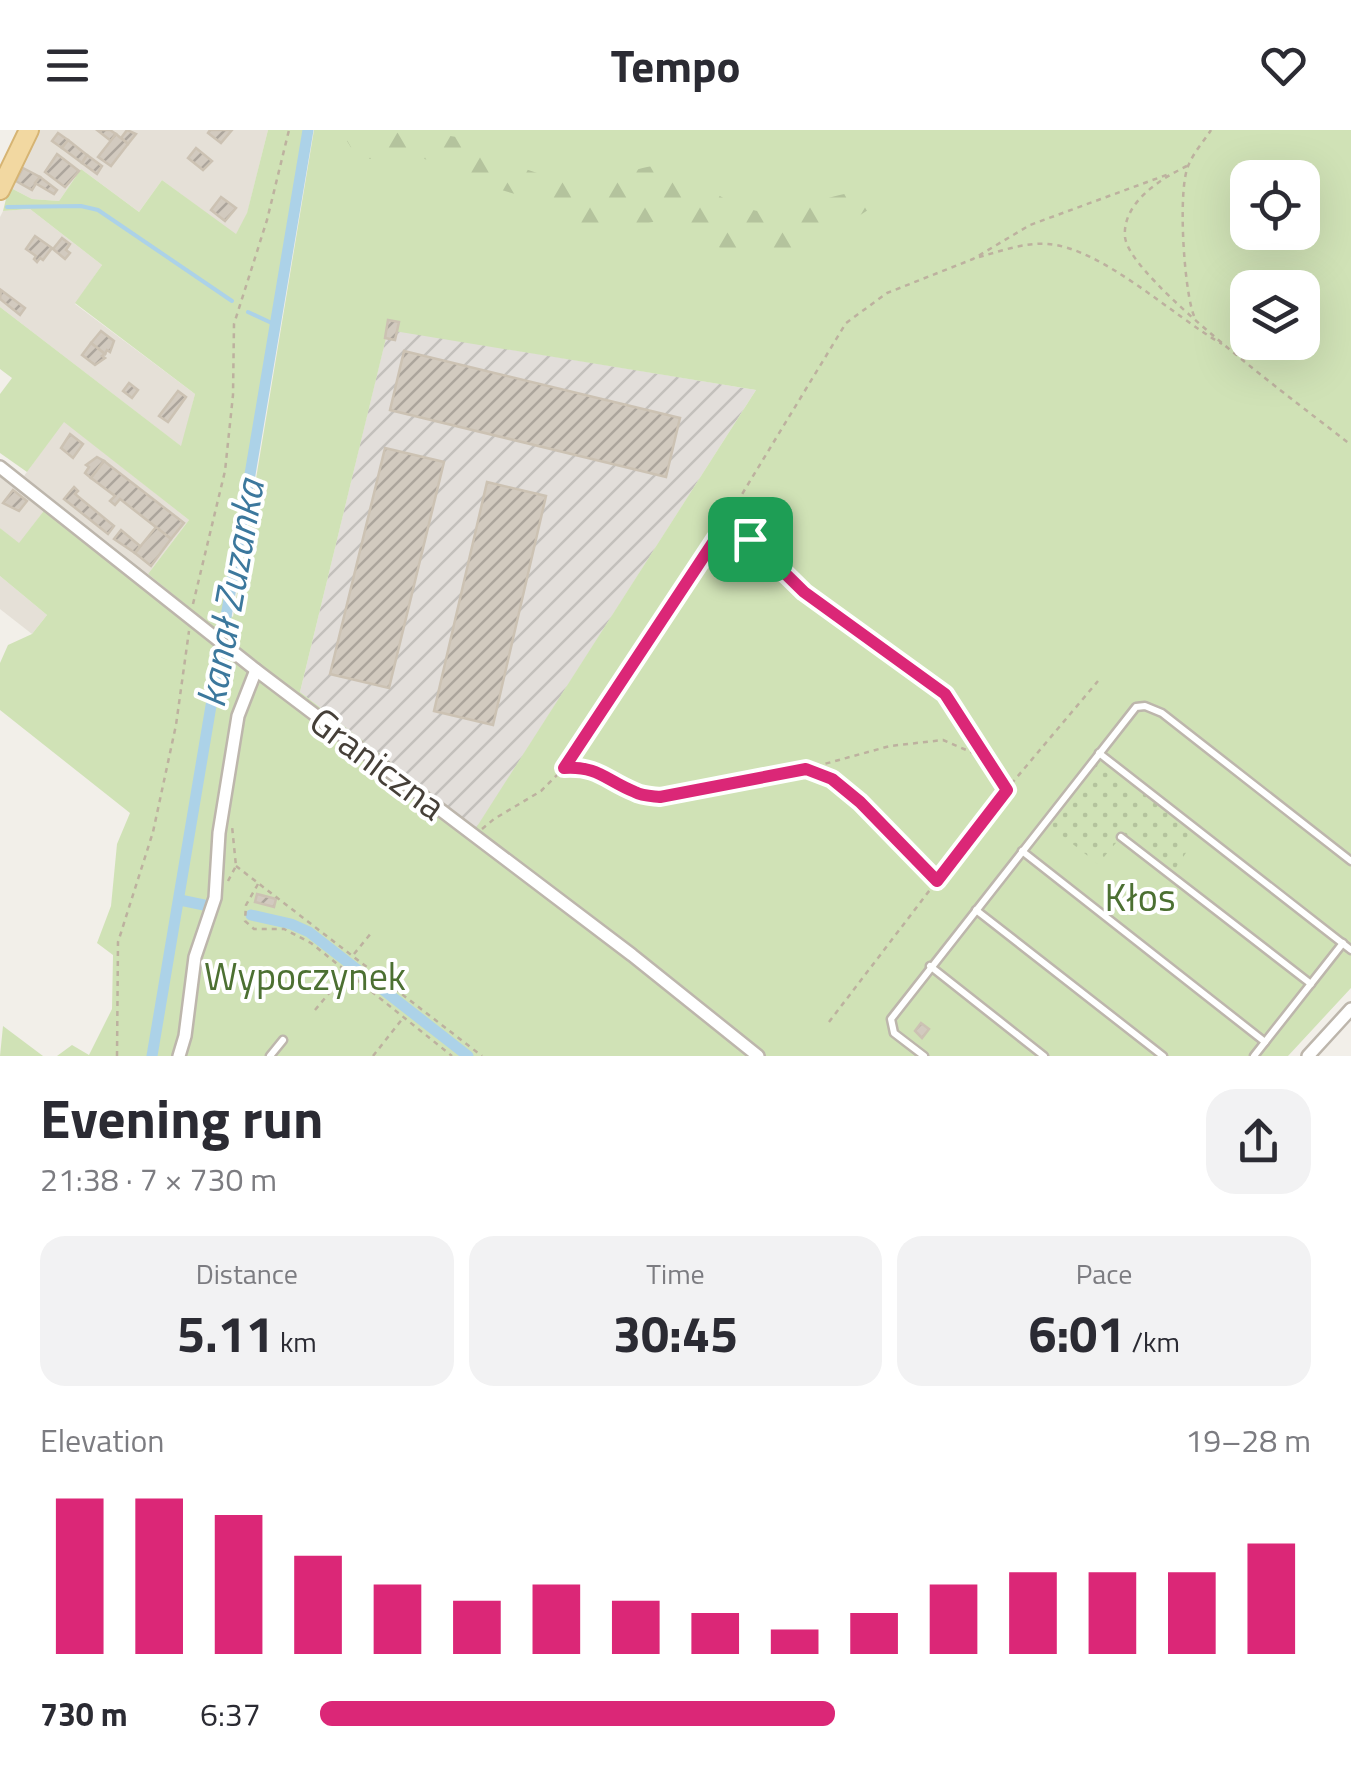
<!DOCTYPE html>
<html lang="en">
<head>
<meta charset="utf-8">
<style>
  :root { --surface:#fff; --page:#f2f2f3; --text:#2b2b33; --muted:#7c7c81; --accent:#db2777 }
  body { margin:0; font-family:"Titillium Web",sans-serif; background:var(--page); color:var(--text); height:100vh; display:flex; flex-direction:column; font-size:38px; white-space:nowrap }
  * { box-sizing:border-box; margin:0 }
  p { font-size:32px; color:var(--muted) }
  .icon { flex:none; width:55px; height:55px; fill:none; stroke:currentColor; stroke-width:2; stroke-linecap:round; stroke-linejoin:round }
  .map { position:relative; height:926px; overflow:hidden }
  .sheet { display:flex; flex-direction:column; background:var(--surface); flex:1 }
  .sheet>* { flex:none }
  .controls { position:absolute; left:1230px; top:30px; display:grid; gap:20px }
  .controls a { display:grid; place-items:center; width:90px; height:90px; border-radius:20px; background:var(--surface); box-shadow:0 10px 40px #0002; font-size:50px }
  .pin { position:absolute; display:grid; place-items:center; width:85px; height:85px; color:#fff; margin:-42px; border-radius:20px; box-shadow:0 5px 15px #0006 }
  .round { display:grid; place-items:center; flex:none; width:105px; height:105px; border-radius:30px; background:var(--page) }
  .headline { display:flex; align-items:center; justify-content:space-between; height:170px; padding:0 40px }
  h1 { font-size:55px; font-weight:700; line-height:75px }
  .metrics { display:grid; grid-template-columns:repeat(3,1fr); gap:15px; height:170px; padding:10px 40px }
  .metrics div { display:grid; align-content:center; border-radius:25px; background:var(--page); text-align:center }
  .metrics b { font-size:50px; font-weight:700 }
  .metrics small { font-size:28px; font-weight:400 }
  .metrics p { font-size:28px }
  .chart { height:280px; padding:20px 40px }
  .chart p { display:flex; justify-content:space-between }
  .chart svg { width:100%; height:180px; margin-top:10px; stroke:var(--accent); stroke-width:6 }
  ul { padding:0 40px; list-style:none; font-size:32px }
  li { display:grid; grid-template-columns:160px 120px 1fr; align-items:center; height:75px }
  li i { height:25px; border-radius:12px; background:var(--accent) }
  header { display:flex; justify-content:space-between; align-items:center; height:130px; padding:0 40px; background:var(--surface); font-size:45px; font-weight:700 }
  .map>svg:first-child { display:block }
</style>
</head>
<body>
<header><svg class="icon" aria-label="menu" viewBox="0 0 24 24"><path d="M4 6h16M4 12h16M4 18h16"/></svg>Tempo<svg class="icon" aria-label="heart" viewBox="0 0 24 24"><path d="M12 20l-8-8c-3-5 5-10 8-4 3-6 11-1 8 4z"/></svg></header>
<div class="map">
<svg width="1351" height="926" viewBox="0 0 1351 926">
  <defs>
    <pattern id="industrial-furrows" width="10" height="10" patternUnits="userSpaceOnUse" patternTransform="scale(2.5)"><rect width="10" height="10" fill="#e2deda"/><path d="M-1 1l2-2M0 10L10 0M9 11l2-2" fill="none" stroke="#c3c0bc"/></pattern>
    <pattern id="forest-firs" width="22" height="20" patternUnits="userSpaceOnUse" patternTransform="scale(2.5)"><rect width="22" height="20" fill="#d0e2b6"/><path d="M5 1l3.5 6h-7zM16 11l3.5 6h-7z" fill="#b4c39d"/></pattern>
    <pattern id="park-dots" width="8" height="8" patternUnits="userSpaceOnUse" patternTransform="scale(2.5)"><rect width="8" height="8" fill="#d0e2b6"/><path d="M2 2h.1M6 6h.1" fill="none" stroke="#b4c39d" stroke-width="1.8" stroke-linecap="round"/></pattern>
    <pattern id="building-hatch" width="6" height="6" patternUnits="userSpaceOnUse" patternTransform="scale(2.5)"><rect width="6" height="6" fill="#d2cabf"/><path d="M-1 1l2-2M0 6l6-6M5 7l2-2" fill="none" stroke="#aca59c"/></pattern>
  </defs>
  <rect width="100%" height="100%" fill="#f2efe9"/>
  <g fill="#e5e0d7">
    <path d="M 36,0 L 268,0 L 247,84 L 236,105 L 162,50 L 139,82 L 81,39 L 59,71 L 32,69 L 9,57 Z"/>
    <path d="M 30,79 L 102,135 L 75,174 L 195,264 L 182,317 L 0,177 L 0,87 L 3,81 Z"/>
    <path d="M 64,291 L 189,390 L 148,444 L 24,346 Z"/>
    <path d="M 0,343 L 46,378 L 19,414 L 0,398 Z"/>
    <path d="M 0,446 L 47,485 L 32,504 L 0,479 Z"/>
  </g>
  <path fill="url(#industrial-furrows)" d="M 388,199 L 756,260 L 476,699 L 300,562 Z"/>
  <g fill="#d0e2b6" fill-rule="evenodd">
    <path d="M 268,0 L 304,0 L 225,482 L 233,487 L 314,0 L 1351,0 L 1351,858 L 1288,926 L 57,926 L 72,915 L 89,925 L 112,879 L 113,825 L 97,813 L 111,776 L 117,714 L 130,683 L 0,580 L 0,533 L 8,515 L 32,504 L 47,485 L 0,446 L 0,398 L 19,413 L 46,378 L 183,487 L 186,475 L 148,444 L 189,390 L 64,292 L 27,342 L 0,323 L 0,264 L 12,248 L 0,239 L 0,177 L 181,316 L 195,264 L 75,173 L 102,135 L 30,79 L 3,81 L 9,57 L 32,69 L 59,71 L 81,39 L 139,82 L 162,50 L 236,104 L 247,83 ZM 1248,48 L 1302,48 L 1302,102 L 1248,102 ZM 1248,158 L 1302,158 L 1302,212 L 1248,212 ZM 388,200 L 756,260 L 476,698 L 300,562 Z"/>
    <path d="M 3,896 L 43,926 L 0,926 Z"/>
  </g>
  <path fill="url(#forest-firs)" d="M 361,0 C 402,5 442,0 482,13 C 496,18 507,31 521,37 C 539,45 568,52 588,52 C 614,52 647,30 670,37 C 706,49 721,78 766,82 C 800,84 846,53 878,64 L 871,78 L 807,120 L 776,127 L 758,126 L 722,119 L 676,93 L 661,90 L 620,100 L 566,93 L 515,64 L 444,43 L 428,30 L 410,25 L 388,29 L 358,29 L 347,11 Z"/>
  <path fill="url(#park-dots)" d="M 1099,623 L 1200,702 L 1171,745 L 1121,707 L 1098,734 L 1046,693 Z"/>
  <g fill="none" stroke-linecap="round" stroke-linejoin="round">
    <g stroke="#acd2e8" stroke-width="4">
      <path d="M 7,77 L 81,76 L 98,80 L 232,171"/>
      <path d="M 248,182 L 276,195"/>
    </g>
    <g stroke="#acd2e8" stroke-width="11">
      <path d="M 180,770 L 204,775"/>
      <path d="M 251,785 L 291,794 L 309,802 L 468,926"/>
      <path d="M 152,926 L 308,0"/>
    </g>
  </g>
  <g fill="url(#building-hatch)" stroke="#ccc2b3" stroke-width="2.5">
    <path d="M 97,0 L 110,0 L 116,4 L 111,11 Z"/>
    <path d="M 127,0 L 136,4 L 128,14 L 121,8 Z"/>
    <path d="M 210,0 L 232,0 L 221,13 L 208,3 Z"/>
    <path d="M 58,3 L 68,10 L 62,18 L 52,11 Z"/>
    <path d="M 116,4 L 128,14 L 111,36 L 98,27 Z"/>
    <path d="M 68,10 L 87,25 L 82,33 L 62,18 Z"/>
    <path d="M 196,18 L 212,31 L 203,40 L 188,28 Z"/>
    <path d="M 57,24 L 79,41 L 65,57 L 45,42 Z"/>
    <path d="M 87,25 L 102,36 L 97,44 L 82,33 Z"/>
    <path d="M 23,38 L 40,47 L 32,60 L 16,51 Z"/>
    <path d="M 40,47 L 57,60 L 54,64 L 35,53 Z"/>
    <path d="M 221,67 L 236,78 L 225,91 L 211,80 Z"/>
    <path d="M 35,106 L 52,118 L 43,130 L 40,128 L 37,132 L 34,129 L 36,126 L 26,119 Z"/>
    <path d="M 62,108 L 70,114 L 66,120 L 70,123 L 65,129 L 53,119 Z"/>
    <path d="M 1,160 L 25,178 L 20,185 L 0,169 Z"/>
    <path d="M 388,190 L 399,192 L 395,210 L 385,208 Z"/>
    <path d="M 101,201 L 114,211 L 110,222 L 107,220 L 105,224 L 91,213 Z"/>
    <path d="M 91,213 L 105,224 L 102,226 L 105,228 L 95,235 L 82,225 Z"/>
    <path d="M 404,221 L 680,288 L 666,347 L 390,280 Z"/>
    <path d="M 129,253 L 138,260 L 132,268 L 123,261 Z"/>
    <path d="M 178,261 L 186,267 L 168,292 L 159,286 Z"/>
    <path d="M 70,304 L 83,314 L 73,328 L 61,318 Z"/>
    <path d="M 385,318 L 444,332 L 389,558 L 330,544 Z"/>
    <path d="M 97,327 L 104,331 L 91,348 L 85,343 L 89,337 L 86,335 Z"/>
    <path d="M 104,331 L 184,393 L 171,409 L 120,369 L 115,375 L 110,371 L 115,366 L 91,348 Z"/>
    <path d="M 487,352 L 546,366 L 493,595 L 434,581 Z"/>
    <path d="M 74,357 L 78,361 L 75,364 L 114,396 L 108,404 L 64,369 Z"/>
    <path d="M 13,360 L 27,371 L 19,381 L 3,373 Z"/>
    <path d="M 156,397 L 171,409 L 151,436 L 135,423 Z"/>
    <path d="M 121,400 L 140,416 L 135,423 L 114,409 Z"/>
    <path d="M 257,764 L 276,769 L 274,777 L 255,772 Z"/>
    <path d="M 921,893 L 929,899 L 922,908 L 915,901 Z"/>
  </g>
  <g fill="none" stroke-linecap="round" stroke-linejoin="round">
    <g stroke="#bdb6ac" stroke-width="11">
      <g id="lane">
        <path d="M 1099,623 L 1351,820"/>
        <path d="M 1121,707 L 1311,854"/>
        <path d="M 1022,721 L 1265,912"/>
        <path d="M 976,780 L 1163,926"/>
        <path d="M 930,836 L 1044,926"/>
        <path d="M 270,926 L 283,910"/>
        <path d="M 924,926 L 894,903 L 891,889 L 1136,577 L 1145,576 L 1162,583 L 1351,731"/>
        <path d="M 1254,926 L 1343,813"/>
      </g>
    </g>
    <g stroke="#bdb6ac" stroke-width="16">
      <g id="street">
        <path d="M 0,337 L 256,540 L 632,825 L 758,926"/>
        <path d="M 179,926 L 185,906 L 195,827 L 215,768 L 219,703 L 238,586 L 256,540"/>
        <path d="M 1308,926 L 1351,879"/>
      </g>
    </g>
    <g stroke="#d6b473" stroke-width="22">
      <path id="primary" d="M 0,60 L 29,0"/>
    </g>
    <g stroke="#bdb19f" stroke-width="2.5" stroke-dasharray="5 5" stroke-linecap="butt">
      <path d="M 1187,36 C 1160,49 1122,73 1125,107 C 1129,150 1311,283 1351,315"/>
      <path d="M 979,127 C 1001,121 1026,112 1048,114 C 1102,118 1173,186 1222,214"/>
      <path d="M 1194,186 C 1184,161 1177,57 1189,34 C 1194,22 1204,11 1211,0"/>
      <path d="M 718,407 L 732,405 L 750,409 L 805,462 L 945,565 L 1007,659"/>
      <path d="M 193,474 L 225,341 L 233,265 L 234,194 L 267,90 L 289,0"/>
      <path d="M 565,638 C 600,636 606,651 635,663 C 642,666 653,666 660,667 L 806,639 L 890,616 L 943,610 L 985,628"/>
      <path d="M 807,640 C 859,659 900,710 936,750"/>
      <path d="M 482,699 L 494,689 L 541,661 L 564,638 L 593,598 L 716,407 L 846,193 L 887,163 L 973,129 L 1030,95 L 1169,44"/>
      <path d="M 236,736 L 482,926"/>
      <path d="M 228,751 L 236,736 L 232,696"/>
      <path d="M 258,754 L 246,775 L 245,791 L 254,799 L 284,799 L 311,813 L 452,926"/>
      <path d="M 354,824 L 372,802"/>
      <path d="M 315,880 L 346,843"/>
      <path d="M 829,892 L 1007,659 L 1098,551"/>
      <path d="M 117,926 L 118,812 L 153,702 L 176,595 L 189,501"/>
      <path d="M 373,926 L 403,888"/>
    </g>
    <use href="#lane" stroke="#fff" stroke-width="6"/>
    <use href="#street" stroke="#fff" stroke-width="11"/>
    <use href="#primary" stroke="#f2d8a1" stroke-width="18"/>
  </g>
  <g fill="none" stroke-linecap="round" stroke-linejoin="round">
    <g stroke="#fff" stroke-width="20">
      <path id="route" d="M 732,405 L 750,409 L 804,462 L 945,564 L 1007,660 L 937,751 L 860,672 L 832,649 L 806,639 L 660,667 C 652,666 642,666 635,662 C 605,650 599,636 564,638 L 716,408 Z"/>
    </g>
    <use href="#route" stroke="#db2777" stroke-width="12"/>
  </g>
  <g text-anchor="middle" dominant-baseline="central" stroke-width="8" stroke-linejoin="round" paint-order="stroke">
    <g font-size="38" fill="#453f38" stroke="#fff">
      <text transform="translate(378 633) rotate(37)">Graniczna</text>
    </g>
    <g font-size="38" fill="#4c7032" stroke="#fff">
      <text x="1140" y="767">Kłos</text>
      <text x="305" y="846">Wypoczynek</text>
    </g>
    <g font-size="40" font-style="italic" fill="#3c789d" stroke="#fff">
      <text transform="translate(230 463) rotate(-80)">kanał Zuzanka</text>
    </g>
  </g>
</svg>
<div class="controls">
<a><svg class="icon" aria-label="locate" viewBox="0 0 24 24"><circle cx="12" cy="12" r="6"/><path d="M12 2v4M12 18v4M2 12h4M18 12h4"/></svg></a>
<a><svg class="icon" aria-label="layers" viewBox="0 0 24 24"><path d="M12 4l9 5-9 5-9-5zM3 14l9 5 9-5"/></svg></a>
</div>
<div class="pin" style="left:750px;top:409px;background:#1e9e55"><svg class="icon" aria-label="arrive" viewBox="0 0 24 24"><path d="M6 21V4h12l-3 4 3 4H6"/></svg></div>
</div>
<section class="sheet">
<div class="headline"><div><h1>Evening run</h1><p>21:38 · 7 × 730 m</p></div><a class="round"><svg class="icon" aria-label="share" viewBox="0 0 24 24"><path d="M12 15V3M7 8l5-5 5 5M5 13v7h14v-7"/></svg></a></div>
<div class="metrics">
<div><p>Distance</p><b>5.11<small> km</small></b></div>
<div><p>Time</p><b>30:45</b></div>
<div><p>Pace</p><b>6:01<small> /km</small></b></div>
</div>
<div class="chart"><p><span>Elevation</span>19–28 m</p>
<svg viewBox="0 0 160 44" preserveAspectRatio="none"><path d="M5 44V6M15 44V6M25 44V10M35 44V20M45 44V27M55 44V31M65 44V27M75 44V31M85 44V34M95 44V38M105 44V34M115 44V27M125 44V24M135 44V24M145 44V24M155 44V17"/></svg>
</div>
<ul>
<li><b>730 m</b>6:37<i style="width:52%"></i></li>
</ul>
</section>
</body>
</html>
